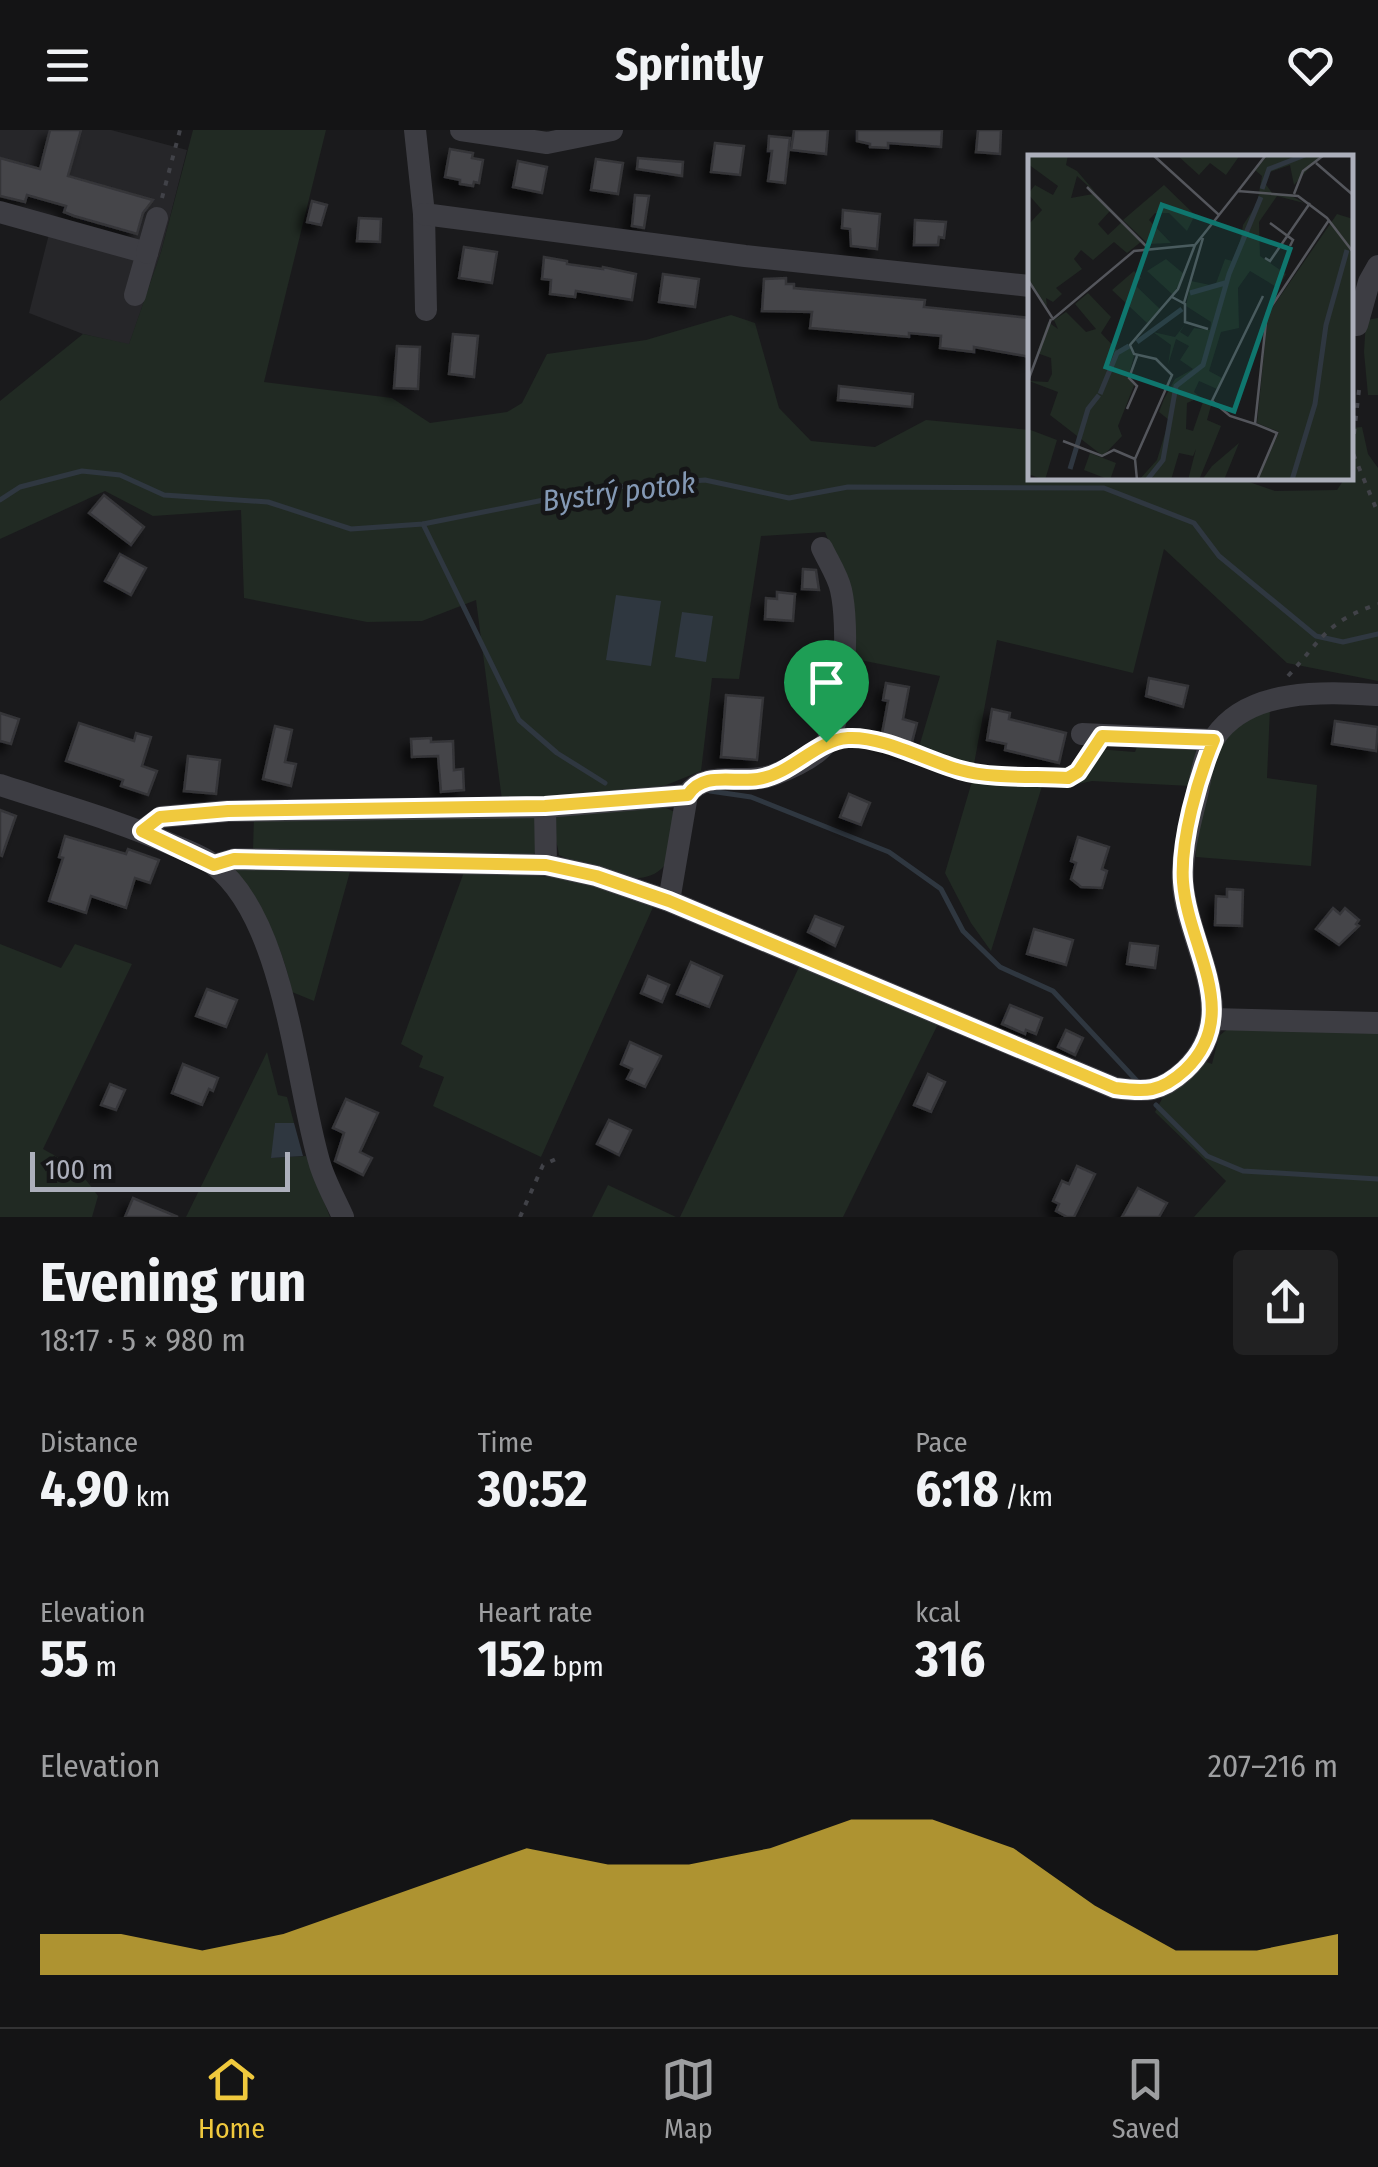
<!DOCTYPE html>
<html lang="en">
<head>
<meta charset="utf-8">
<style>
  :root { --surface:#141415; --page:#212122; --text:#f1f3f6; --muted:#9d9ea0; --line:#333334; --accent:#f0c93d }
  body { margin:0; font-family:"Fira Sans Condensed",sans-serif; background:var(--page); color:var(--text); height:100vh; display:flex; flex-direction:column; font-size:38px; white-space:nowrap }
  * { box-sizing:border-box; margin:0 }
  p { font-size:32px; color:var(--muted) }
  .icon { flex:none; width:55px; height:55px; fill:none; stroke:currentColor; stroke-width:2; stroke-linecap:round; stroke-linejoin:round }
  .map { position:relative; height:1087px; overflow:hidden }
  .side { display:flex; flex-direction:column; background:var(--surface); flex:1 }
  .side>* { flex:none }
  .scale { position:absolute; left:30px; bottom:25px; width:260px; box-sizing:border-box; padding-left:10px; border:5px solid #acafbb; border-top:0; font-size:28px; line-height:35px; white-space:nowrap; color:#acafbb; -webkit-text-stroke:8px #151517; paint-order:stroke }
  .pin { position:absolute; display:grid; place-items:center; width:85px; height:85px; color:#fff; margin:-102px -42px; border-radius:50% 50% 50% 0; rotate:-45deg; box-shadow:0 0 10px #0007 }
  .pin .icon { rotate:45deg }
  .round { display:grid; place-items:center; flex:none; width:105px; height:105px; border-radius:10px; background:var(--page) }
  .overview { display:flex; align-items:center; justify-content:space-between; height:170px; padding:0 40px }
  h1 { font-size:55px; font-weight:700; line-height:75px }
  .metrics { display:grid; grid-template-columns:repeat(3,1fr); gap:15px; height:170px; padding:10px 40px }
  .metrics div { display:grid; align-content:center }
  .metrics b { font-size:50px; font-weight:700 }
  .metrics small { font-size:28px; font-weight:400 }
  .metrics p { font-size:28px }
  .chart { height:280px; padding:20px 40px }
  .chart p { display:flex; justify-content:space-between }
  .chart svg { width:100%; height:180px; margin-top:10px; fill:var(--accent); opacity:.7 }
  header { display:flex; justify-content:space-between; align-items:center; height:130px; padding:0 40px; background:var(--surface); font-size:45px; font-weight:700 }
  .tab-bar { display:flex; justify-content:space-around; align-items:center; height:140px; border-top:2px solid var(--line); background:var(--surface); font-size:28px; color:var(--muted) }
  .tab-bar a { display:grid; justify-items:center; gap:5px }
  .tab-bar .current { color:var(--accent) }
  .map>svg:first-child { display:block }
</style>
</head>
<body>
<header><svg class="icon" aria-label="menu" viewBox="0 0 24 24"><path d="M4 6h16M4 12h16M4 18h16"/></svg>Sprintly<svg class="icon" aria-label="heart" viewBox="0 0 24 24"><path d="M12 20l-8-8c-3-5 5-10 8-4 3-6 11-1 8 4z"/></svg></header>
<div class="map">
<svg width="1378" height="1087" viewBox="0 0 1378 1087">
  <defs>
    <filter id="shadow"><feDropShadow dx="-8" dy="8" stdDeviation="5" flood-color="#0009"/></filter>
  </defs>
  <rect width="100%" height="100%" fill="#1a1a1c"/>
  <path fill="#262629" d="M 0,0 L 111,0 L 187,20 L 161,122 L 129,215 L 83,204 L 29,183 L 49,104 L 0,90 Z"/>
  <g fill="#212a23">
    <path d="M 193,0 L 326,0 L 264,252 L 392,268 L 430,293 L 507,282 L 522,273 L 547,224 L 646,210 L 731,185 L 755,193 L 779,278 L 811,311 L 875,317 L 926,290 L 1030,300 L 1030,348 L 1238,348 L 1275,361 L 1337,360 L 1345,348 L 1350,348 L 1351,298 L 1362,297 L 1368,324 L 1378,338 L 1378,551 L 1287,533 L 1164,419 L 1133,543 L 997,510 L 974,634 L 1074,642 L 1084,618 L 1135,622 L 1138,614 L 1188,616 L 1197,622 L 1191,656 L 1092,651 L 1073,655 L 1043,653 L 991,821 L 971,793 L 945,743 L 973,648 C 932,639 874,602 834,614 L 838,599 L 919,617 L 940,546 L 850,528 L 848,459 L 825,402 L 761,406 L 739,549 L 712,548 L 701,641 L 644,664 L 502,670 L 476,470 L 422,491 L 367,492 L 244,468 L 241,380 L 153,386 L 105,361 L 0,409 L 0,271 L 83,204 L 129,214 L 161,122 Z"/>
    <path d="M 1378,188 L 1378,265 L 1368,265 L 1364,222 L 1366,190 Z"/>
    <path d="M 1270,578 L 1267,648 L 1317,655 L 1311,736 L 1196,727 C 1197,694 1202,636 1224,610 C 1236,595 1254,587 1270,578 Z"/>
    <path d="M 664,677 L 675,682 C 673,698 675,722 664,736 C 641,764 585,736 559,725 C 558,711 549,700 557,686 Z"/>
    <path d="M 527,682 L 539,692 L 536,722 L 530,726 L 253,721 L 254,685 Z"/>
    <path d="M 238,737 L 351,738 L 314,871 L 292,862 C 282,813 265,785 234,746 Z"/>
    <path d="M 464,742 L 573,748 L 654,775 L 541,1027 L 433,976 L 444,947 L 419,937 L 423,926 L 401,914 Z"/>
    <path d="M 0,814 L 61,838 L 75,814 L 132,834 L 43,1019 C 67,1032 82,1042 98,1066 L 92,1087 L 0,1087 Z"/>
    <path d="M 800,835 L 939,892 L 843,1087 L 680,1087 Z"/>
    <path d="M 1230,897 L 1378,900 L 1378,1087 L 1194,1087 L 1226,1051 L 1155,982 L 1163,967 L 1204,931 L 1212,934 L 1219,906 Z"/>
    <path d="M 267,922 L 278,965 L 287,967 L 294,993 L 275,993 L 272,1028 L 306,1026 L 330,1087 L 186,1087 Z"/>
    <path d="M 608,1055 L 676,1087 L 592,1087 Z"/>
  </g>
  <g fill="#2f3740">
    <path d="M 616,465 L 661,471 L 651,536 L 606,530 Z"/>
    <path d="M 682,482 L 713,486 L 706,532 L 675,527 Z"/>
    <path d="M 275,993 L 294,993 L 303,1026 L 271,1028 Z"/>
  </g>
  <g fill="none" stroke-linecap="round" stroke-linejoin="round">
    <g stroke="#2f3740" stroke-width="5">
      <path d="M 0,370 L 20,357 L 82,341 L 120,345 L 164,365 L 268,372 L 351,399 L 423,394 L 604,358 L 705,350 L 789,368 L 848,357 L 1104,358 L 1194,393 L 1219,426 L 1316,506 L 1343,512 L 1378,504"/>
      <path d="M 423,394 L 519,590 L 557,623 L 605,653"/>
      <path d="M 710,661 L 751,667 L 889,722 L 941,759 L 963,801 L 1000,837 L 1053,861 L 1137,951"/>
      <path d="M 1156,975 L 1207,1026 L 1243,1041 L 1378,1049"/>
    </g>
  </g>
  <g fill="#444449" stroke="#343438" stroke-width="2.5" filter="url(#shadow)">
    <path d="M 50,0 L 81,0 L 68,46 L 153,70 L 143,83 L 137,104 L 74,86 L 64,82 L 66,76 L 27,65 L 25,72 L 0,66 L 0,28 L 40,39 Z"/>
    <path d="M 794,0 L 828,0 L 826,24 L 791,20 Z"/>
    <path d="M 857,0 L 942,0 L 941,17 L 888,13 L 888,18 L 870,17 L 870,14 L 857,11 Z"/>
    <path d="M 978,0 L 1001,0 L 1000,24 L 976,22 Z"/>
    <path d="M 769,6 L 790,8 L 785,53 L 768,51 L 772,21 L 768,21 Z"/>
    <path d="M 715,13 L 744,16 L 740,45 L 711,42 Z"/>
    <path d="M 450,19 L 473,23 L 472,28 L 483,30 L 479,53 L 474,52 L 473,56 L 460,54 L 460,50 L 445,47 Z"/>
    <path d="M 638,28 L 683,32 L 682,46 L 637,39 Z"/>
    <path d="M 596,29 L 623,33 L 618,64 L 591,60 Z"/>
    <path d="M 518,31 L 547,37 L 542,63 L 513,57 Z"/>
    <path d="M 635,65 L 649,66 L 644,98 L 632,96 Z"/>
    <path d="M 312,71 L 327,75 L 321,95 L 307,92 Z"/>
    <path d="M 843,80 L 880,84 L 877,119 L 851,116 L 850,99 L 842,98 Z"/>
    <path d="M 359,88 L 381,89 L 380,112 L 357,111 Z"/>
    <path d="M 915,90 L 946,92 L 944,108 L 939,107 L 938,115 L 914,115 Z"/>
    <path d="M 464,117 L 497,122 L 492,153 L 459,148 Z"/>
    <path d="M 544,127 L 567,131 L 567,134 L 603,139 L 603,137 L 636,144 L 632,170 L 576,161 L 575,167 L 550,164 L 551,150 L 542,149 Z"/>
    <path d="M 663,144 L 699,149 L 695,177 L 659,172 Z"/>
    <path d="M 786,148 L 786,154 L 794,154 L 794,158 L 925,170 L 924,177 L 1030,188 L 1030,227 L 974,217 L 974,222 L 940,218 L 941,206 L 909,203 L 909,207 L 810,198 L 812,182 L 762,181 L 764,149 Z"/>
    <path d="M 453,204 L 478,206 L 474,247 L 449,244 Z"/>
    <path d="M 397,216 L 420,217 L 418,259 L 394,258 Z"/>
    <path d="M 839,256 L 913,264 L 912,277 L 838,270 Z"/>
    <path d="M 104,365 L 144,397 L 131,415 L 89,383 Z"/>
    <path d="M 120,424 L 146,438 L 131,465 L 105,451 Z"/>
    <path d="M 803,439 L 816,440 L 819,460 L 802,459 Z"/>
    <path d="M 777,462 L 795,464 L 793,491 L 765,489 L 766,468 L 777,469 Z"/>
    <path d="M 1149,548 L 1188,556 L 1183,577 L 1146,566 Z"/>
    <path d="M 886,553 L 909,557 L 903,589 L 917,593 L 911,616 L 881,609 L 888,571 L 883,570 Z"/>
    <path d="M 726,565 L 763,568 L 757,630 L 721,627 Z"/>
    <path d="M 992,579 L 1010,583 L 1009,589 L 1066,603 L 1059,633 L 1005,620 L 1006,614 L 987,610 Z"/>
    <path d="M 0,583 L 19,589 L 11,614 L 0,611 Z"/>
    <path d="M 1335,591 L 1378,597 L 1376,621 L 1332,614 Z"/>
    <path d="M 79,593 L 134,611 L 136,603 L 151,607 L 142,636 L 157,641 L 148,665 L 121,656 L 123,650 L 66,631 Z"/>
    <path d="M 275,596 L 292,600 L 285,632 L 296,634 L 291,656 L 263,649 Z"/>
    <path d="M 431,608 L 431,612 L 453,611 L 454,640 L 463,639 L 464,660 L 441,662 L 438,626 L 412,627 L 411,609 Z"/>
    <path d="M 188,626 L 220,630 L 216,664 L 184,661 Z"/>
    <path d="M 849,664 L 870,673 L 861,695 L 840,687 Z"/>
    <path d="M 0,680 L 16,686 L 2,726 L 0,725 Z"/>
    <path d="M 65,706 L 126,724 L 128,719 L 159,730 L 150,753 L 135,748 L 126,778 L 91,766 L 86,783 L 49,771 L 63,728 L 59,727 Z"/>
    <path d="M 1078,707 L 1109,717 L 1102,739 L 1107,741 L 1102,758 L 1081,757 L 1071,749 L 1076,733 L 1071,731 Z"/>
    <path d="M 1227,759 L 1243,760 L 1242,796 L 1215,795 L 1216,766 L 1227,767 Z"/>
    <path d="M 1333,778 L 1340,784 L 1345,778 L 1359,790 L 1356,794 L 1359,796 L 1339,815 L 1316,799 Z"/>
    <path d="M 815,786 L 843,797 L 835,816 L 808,802 Z"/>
    <path d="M 1034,799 L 1073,810 L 1066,835 L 1027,824 Z"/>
    <path d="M 1130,813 L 1158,816 L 1155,838 L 1127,834 Z"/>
    <path d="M 691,832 L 722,846 L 709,877 L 677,864 Z"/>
    <path d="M 648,846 L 669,855 L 662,872 L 641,863 Z"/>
    <path d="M 207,859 L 237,870 L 226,897 L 196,886 Z"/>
    <path d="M 1010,875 L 1042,888 L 1036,904 L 1026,900 L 1025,904 L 1002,894 Z"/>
    <path d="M 1066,900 L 1083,908 L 1075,925 L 1058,917 Z"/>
    <path d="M 630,912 L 661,926 L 645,957 L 627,949 L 632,939 L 621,934 Z"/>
    <path d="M 183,934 L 218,948 L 213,961 L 209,959 L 202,975 L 172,963 Z"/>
    <path d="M 928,944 L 945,952 L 931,982 L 914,975 Z"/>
    <path d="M 110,954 L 125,960 L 116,980 L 101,975 Z"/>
    <path d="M 346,969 L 378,983 L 360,1022 L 372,1028 L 363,1045 L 335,1031 L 344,1003 L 333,998 Z"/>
    <path d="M 609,990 L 631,1000 L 619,1025 L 597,1014 Z"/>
    <path d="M 1077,1036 L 1095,1044 L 1074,1087 L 1067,1087 L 1056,1081 L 1059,1074 L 1053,1071 L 1062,1051 L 1069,1054 Z"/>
    <path d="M 1138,1058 L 1167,1073 L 1159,1087 L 1122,1087 Z"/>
    <path d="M 133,1068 L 178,1087 L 125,1087 Z"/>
  </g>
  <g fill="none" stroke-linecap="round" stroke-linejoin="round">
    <g stroke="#414248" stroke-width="4" stroke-dasharray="5 8" stroke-linecap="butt">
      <path d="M 162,68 L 180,0"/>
      <path d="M 1359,260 L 1352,321 L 1378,383"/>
      <path d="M 1288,546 C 1322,509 1327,491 1378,474"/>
      <path d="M 851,608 C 890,610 927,634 964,641 C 989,646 1050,650 1074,646 L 1090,625"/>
      <path d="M 520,1087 L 543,1035 L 558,1028"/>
    </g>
    <g stroke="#3d3d43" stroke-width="22">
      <path d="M 415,0 L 424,84 L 426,180"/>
      <path d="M 461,0 L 547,13 L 612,0"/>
      <path d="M 0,82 L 147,123 L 135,165"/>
      <path d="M 424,84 L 745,126 L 1030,156"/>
      <path d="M 147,123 L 157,88"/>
      <path d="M 1350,194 L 1357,195 L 1369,152 L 1378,136"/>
      <path d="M 1082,604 L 1213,610"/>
      <path d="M 0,655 C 58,674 117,690 173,715 C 186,720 202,726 214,735 C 285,789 295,949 319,1031 C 324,1050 335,1069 343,1087"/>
      <path d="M 545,677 L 546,735"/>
      <path d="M 142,701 L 161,687 L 228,681 L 545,677 L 687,665"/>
      <path d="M 214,735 L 235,729 L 546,735 L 596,746 L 669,771 L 1115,958 C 1145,962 1160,963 1184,941 C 1244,885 1189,820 1183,755 C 1181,725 1190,694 1197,665 C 1201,646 1204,624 1215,607 C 1249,557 1326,562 1378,565"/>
      <path d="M 669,771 L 687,665 C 706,638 745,656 773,645 C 789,639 816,627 826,613 C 846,583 849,495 841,460 C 838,446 828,431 822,418"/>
      <path d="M 1212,889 L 1378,893"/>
    </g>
  </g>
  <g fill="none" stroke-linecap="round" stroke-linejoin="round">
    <g stroke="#fff" stroke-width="20">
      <path id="route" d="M 1102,606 L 1214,610 C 1198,648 1180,711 1183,752 C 1188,818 1244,884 1185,940 C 1160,963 1145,962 1115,958 L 669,771 L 596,746 L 546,735 L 234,729 L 214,735 L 142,701 L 160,687 L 228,681 L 545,676 L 688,665 C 703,641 733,653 758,649 C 792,644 816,610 848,608 C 883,606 927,631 960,640 C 991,649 1036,646 1068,648 L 1078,642 Z"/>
    </g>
    <use href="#route" stroke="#f0c93d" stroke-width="12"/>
  </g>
  <g text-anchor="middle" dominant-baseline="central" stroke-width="9" stroke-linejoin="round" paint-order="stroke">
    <g font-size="30" font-style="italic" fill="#8499b5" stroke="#151517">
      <text transform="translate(619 362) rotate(-7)">Bystrý potok</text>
    </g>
  </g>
  <g transform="translate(1028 25)">
    <rect width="325" height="325" fill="#1a1a1c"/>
    <path d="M 0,0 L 40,0 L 38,10 L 49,16 L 68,38 L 49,21 L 43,43 L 65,39 L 82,56 L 70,69 L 80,80 L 94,67 L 114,86 L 99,98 L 86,87 L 65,105 L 53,95 L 46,104 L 54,114 L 28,133 L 34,139 L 25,147 L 18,143 L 19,152 L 0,123 L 0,70 L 14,55 L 0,39 L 7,30 L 25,40 L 30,31 L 0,9 ZM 149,0 L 212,0 L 198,20 L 182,8 L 171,20 ZM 240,0 L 293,0 L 266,30 L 262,10 L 242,17 L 236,27 L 245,39 L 262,40 L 276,48 L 249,41 L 231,67 L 232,101 L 258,119 L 250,133 L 222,116 L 210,133 L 211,173 L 193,177 L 181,216 L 194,223 L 189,234 L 171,226 L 166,237 L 172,242 L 159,248 L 158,274 L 165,276 L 176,244 L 184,247 L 179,265 L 193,271 L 171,325 L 160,325 L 168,294 L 165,301 L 151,298 L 143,325 L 111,325 L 129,305 L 141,265 L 131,257 L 136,244 L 147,224 L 165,214 L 152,205 L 161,191 L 148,184 L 140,210 L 143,190 L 125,177 L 147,182 L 158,168 L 152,177 L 160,182 L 166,173 L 182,175 L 183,167 L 158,151 L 163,126 L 187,131 L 197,104 L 208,107 L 215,70 L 229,49 L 234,21 L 227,15 ZM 136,30 L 167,60 L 159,76 L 141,58 L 127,58 L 121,65 L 143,88 L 120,89 L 95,65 ZM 309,59 L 325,64 L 325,325 L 230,325 L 251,277 L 229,268 L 240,159 ZM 138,104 L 156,119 L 145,140 L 119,116 ZM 106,116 L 113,123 L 107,130 L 132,154 L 119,168 L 84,135 ZM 60,138 L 83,162 L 73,178 L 89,195 L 100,190 L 106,201 L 100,223 L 107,228 L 90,271 L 94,281 L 75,301 L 22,260 L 30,237 L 1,226 L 20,227 L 24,219 L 23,203 L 9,198 L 20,167 L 30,174 L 26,165 L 38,157 L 58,177 L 68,174 L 47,149 ZM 0,274 L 29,285 L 17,325 L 0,319 ZM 211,288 L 196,325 L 174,325 L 184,311 ZM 62,298 L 88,308 L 82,325 L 56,315 Z" fill="#212a23"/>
    <path fill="none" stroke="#2f3740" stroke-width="5" d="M 234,34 L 241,14 L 277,0M 162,138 L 197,128M 109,187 L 154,154M 72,239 L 89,198 L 101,191M 42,314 L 60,254 L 71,240M 119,325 L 135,305 L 148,231 L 175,210 L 201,119 L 233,42M 264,325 L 287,249 L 298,170 L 319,95"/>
    <path fill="none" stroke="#54565c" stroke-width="2.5" d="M 125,0 L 191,60 L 210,36 L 270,41 L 299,63 L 325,97M 288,8 L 325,40M 59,32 L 118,91M 210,36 L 238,0M 266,39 L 275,16 L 296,0M 242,68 L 265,85 L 262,91M 237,103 L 242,106 L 282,48M 0,125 L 25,164 L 106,96 L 167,90 L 191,60M 144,142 L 157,149 L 157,167 L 180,174M 156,148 L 175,83M 0,226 L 23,164M 99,254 L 109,231 L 101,223 L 109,201M 227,269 L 202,261 L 184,246 L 235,141M 35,286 L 74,301 L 86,295 L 107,304M 109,325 L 107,304 L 144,220 L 128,204 L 106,199 L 102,190 L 150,134 L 167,90M 229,325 L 249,278 L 227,269 L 239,158 L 301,65"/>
    <path fill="#0f766e" fill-opacity="0.15" stroke="#0f766e" stroke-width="5" d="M 134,50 L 262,94 L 206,256 L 78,212 Z"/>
    <rect width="325" height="325" fill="none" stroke="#acafbb" stroke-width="5"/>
  </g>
</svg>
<div class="scale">100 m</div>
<div class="pin" style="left:826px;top:612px;background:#1e9e55"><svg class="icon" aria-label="arrive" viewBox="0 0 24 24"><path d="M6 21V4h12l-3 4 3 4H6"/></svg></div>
</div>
<section class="side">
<div class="overview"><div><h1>Evening run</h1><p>18:17 · 5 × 980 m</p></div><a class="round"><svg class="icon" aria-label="share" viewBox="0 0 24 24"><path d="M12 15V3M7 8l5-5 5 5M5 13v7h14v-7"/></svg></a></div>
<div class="metrics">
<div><p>Distance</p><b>4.90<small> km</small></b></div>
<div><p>Time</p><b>30:52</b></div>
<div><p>Pace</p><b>6:18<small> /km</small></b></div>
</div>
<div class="metrics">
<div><p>Elevation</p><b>55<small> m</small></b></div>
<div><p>Heart rate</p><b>152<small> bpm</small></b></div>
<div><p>kcal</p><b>316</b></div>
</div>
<div class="chart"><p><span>Elevation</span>207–216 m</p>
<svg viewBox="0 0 160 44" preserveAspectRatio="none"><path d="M0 44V34L10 34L20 38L30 34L40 27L50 20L60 13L70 17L80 17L90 13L100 6L110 6L120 13L130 27L140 38L150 38L160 34V44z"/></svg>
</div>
</section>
<nav class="tab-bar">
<a class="current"><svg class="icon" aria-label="home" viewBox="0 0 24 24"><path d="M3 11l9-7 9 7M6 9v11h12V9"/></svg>Home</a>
<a><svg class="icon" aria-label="map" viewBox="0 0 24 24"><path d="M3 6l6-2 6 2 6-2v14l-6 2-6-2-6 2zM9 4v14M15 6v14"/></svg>Map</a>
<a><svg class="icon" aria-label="saved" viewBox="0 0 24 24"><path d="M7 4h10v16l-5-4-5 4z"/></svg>Saved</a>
</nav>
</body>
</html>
